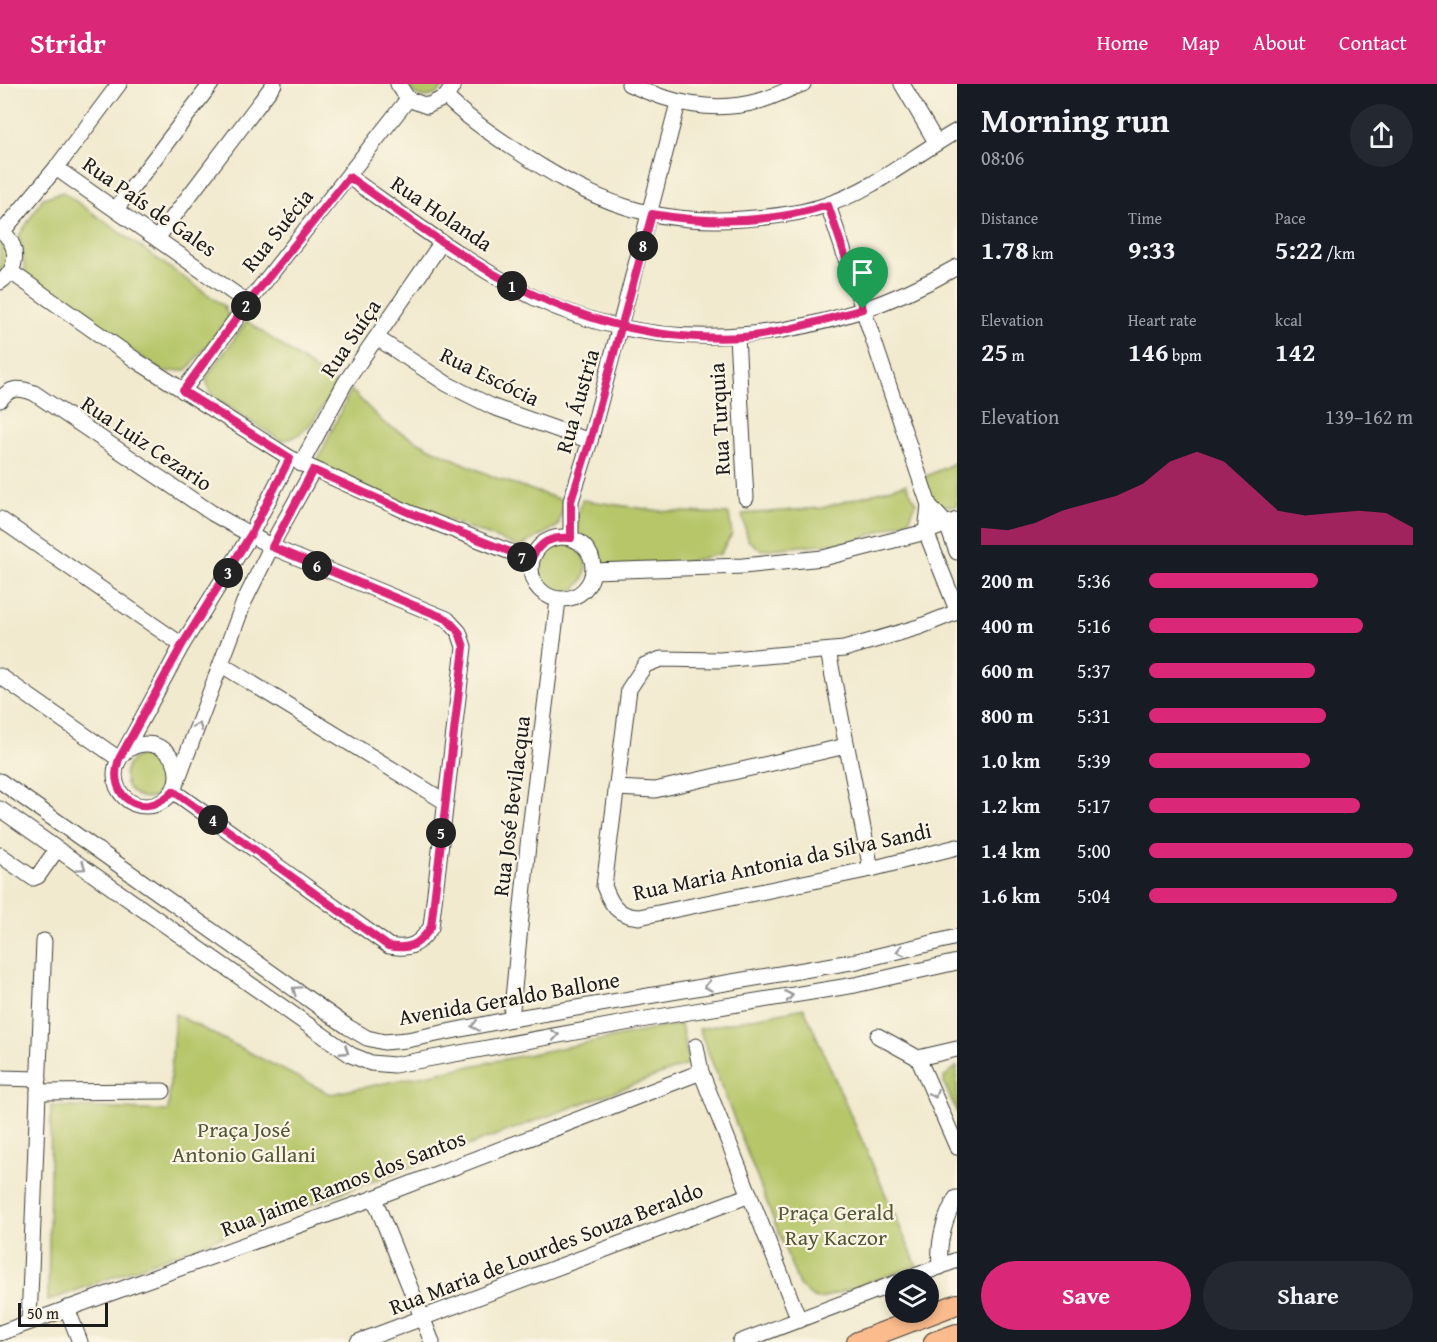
<!DOCTYPE html>
<html lang="en">
<head>
<meta charset="utf-8">
<style>
  :root { --surface:#171b24; --page:#242831; --text:#f1f3f6; --muted:#9ea1a6; --accent:#db2777 }
  body { margin:0; font-family:"Gentium Book Plus",serif; background:var(--page); color:var(--text); height:100vh; display:flex; flex-direction:column; font-size:22px; white-space:nowrap }
  * { box-sizing:border-box; margin:0 }
  p { font-size:20px; color:var(--muted) }
  .icon { flex:none; width:33px; height:33px; fill:none; stroke:currentColor; stroke-width:2; stroke-linecap:round; stroke-linejoin:round }
  .map { position:relative; flex:1; overflow:hidden }
  .side { display:flex; flex-direction:column; background:var(--surface); width:480px }
  .side>* { flex:none }
  .tools { position:absolute; left:885px; top:1185px; display:grid; gap:12px }
  .tools a { display:grid; place-items:center; width:54px; height:54px; border-radius:50%; background:var(--surface); box-shadow:0 3px 9px #0003; font-size:30px }
  .scale { position:absolute; left:18px; bottom:15px; width:90px; box-sizing:border-box; padding-left:6px; border:3px solid #1c1c1c; border-top:0; font-size:16px; line-height:21px; white-space:nowrap; color:#1c1c1c; -webkit-text-stroke:4px #fcf5e5; paint-order:stroke }
  .pin { position:absolute; display:grid; place-items:center; width:51px; height:51px; color:#fff; margin:-62px -26px; border-radius:50% 50% 50% 0; rotate:-45deg; box-shadow:0 0 6px #0007 }
  .pin .icon { rotate:45deg }
  .km { position:absolute; width:30px; height:30px; margin:-15px; border-radius:50%; background:#222; color:#fff; font-size:16px; line-height:30px; text-align:center }
  .round { display:grid; place-items:center; flex:none; width:63px; height:63px; border-radius:32px; background:var(--page) }
  .headline { display:flex; align-items:center; justify-content:space-between; height:102px; padding:0 24px }
  h1 { font-size:33px; font-weight:700; line-height:45px }
  .stats { display:grid; grid-template-columns:repeat(3,1fr); gap:9px; height:102px; padding:6px 24px }
  .stats div { display:grid; align-content:center }
  .stats b { font-size:26px; font-weight:700 }
  .stats small { font-size:16px; font-weight:400 }
  .stats p { font-size:16px }
  .chart { height:168px; padding:12px 24px }
  .chart p { display:flex; justify-content:space-between }
  .chart svg { width:100%; height:108px; margin-top:6px; fill:var(--accent); opacity:.7 }
  .action { display:flex; gap:12px; margin-top:auto; padding:12px 24px }
  .action a { flex:1; height:69px; border-radius:36px; background:var(--accent); color:#fff; font-size:24px; font-weight:700; line-height:69px; text-align:center }
  .action a+a { background:var(--page); color:var(--text) }
  ul { padding:0 24px; list-style:none; font-size:20px }
  li { display:grid; grid-template-columns:96px 72px 1fr; align-items:center; height:45px }
  li i { height:15px; border-radius:8px; background:var(--accent) }
  header { display:flex; align-items:center; gap:36px; box-sizing:border-box; height:84px; padding:0 30px; background:var(--accent); color:#fff }
  header strong { font-size:28px }
  nav { display:flex; gap:33px; margin-inline-start:auto; font-size:21px }
  main { display:flex; flex:1; min-height:0 }
  .map>svg:first-child { display:block }
</style>
</head>
<body>
<header>
<strong>Stridr</strong>
<nav><a>Home</a><a>Map</a><a>About</a><a>Contact</a></nav>
</header>
<main>
<div class="map">
<svg width="957" height="1258" viewBox="0 0 957 1258">
  <rect width="100%" height="100%" fill="#fcf5e5"/>
  <filter id="ink" filterUnits="userSpaceOnUse"><feTurbulence type="fractalNoise" baseFrequency=".0167" numOctaves="2"/><feDisplacementMap in="SourceGraphic" scale="12" xChannelSelector="R" yChannelSelector="G"/><feConvolveMatrix kernelMatrix="1 2 1 2 8 2 1 2 1" color-interpolation-filters="sRGB"/></filter>
  <filter id="wash" filterUnits="userSpaceOnUse"><feTurbulence type="fractalNoise" baseFrequency=".008" numOctaves="4" result="noise"/><feDisplacementMap in="SourceGraphic" scale="24" xChannelSelector="R" yChannelSelector="G"/><feGaussianBlur stdDeviation="1.35" result="paint"/><feColorMatrix in="noise" values="0 0 0 0 0 0 0 0 0 0 0 0 0 0 0 0 0 1.4 0 .05"/><feComposite in="paint" operator="in"/></filter>
  <g filter="url(#wash)">
    <rect width="100%" height="100%" fill="#f1eacf"/>
    <g fill="#b6c669" stroke="#697142" stroke-width="1.5">
      <path d="M 407,0 L 445,0 C 436,17 416,17 407,0 Z"/>
      <path d="M 63,108 L 224,222 L 229,234 L 187,286 L 164,288 L 27,195 L 19,152 L 43,114 Z"/>
      <path d="M 0,152 L 10,172 L 0,193 Z"/>
      <path d="M 247,237 L 337,301 C 322,321 307,358 280,356 L 216,315 L 209,307 L 206,294 Z"/>
      <path d="M 351,306 L 385,340 L 432,365 L 496,394 L 565,417 L 558,442 L 520,463 L 313,386 Z"/>
      <path d="M 957,378 L 957,422 L 929,421 L 920,395 Z"/>
      <path d="M 906,400 L 916,419 L 909,436 L 855,457 L 761,466 L 748,456 L 742,430 L 822,424 Z"/>
      <path d="M 582,416 L 661,427 L 729,430 L 732,450 L 720,470 L 650,486 L 593,480 L 586,465 L 571,454 Z"/>
      <circle cx="562" cy="484" r="24"/>
      <circle cx="147" cy="692" r="22"/>
      <path d="M 804,924 L 917,1182 L 820,1215 L 813,1214 L 799,1201 L 699,945 Z"/>
      <path d="M 175,930 L 330,1010 L 681,940 L 689,980 L 48,1217 L 51,1022 L 168,1027 Z"/>
      <path d="M 957,982 L 957,1029 L 944,999 L 944,993 Z"/>
    </g>
  </g>
  <g filter="url(#ink)">
    <g fill="none" stroke-linecap="round" stroke-linejoin="round">
      <g stroke="#3c3b37" stroke-width="17">
        <g id="minor">
          <path d="M 398,0 L 408,15 L 427,22 L 446,13 L 454,0"/>
          <path d="M 629,0 C 671,19 713,30 759,17 C 774,13 788,5 803,0"/>
          <path d="M 902,0 L 936,58"/>
          <path d="M 446,13 C 466,33 488,48 511,63 C 593,118 654,144 755,134 C 779,132 803,129 826,121 C 873,106 914,71 957,47"/>
          <path d="M 56,84 L 248,219"/>
          <path d="M 349,93 C 409,135 469,181 535,214 C 671,279 829,256 957,183"/>
          <path d="M 828,121 L 929,421 L 947,441 L 957,468"/>
          <path d="M 116,125 L 211,0"/>
          <path d="M 0,146 C 19,159 20,185 0,198"/>
          <path d="M 3,147 L 56,84 L 119,0"/>
          <path d="M 158,153 L 274,0"/>
          <path d="M 11,188 L 137,277 L 290,374 L 410,429 L 531,476"/>
          <path d="M 737,253 L 746,414"/>
          <path d="M 377,254 L 447,300 L 493,323 L 590,357"/>
          <path d="M 183,307 L 248,219 L 408,15"/>
          <path d="M 0,316 C 10,303 19,303 34,309 L 212,429 L 272,463 L 447,535 L 459,548 L 464,563 L 431,843 C 419,861 410,866 389,862 L 173,707"/>
          <path d="M 301,380 L 345,299 L 442,158"/>
          <path d="M 929,421 L 926,448 L 957,526"/>
          <path d="M 0,435 L 182,561"/>
          <circle cx="562" cy="484" r="31"/>
          <path d="M 571,454 L 571,417 L 590,357 L 678,19"/>
          <path d="M 593,487 L 743,482 L 823,474 L 926,448 L 957,436"/>
          <path d="M 957,528 L 919,543 L 844,565 L 720,576 L 661,575 L 645,581 L 629,605 L 604,802 C 611,821 618,832 639,833 L 871,785 L 957,763"/>
          <path d="M 828,567 L 871,785"/>
          <path d="M 222,581 L 444,717"/>
          <path d="M 0,592 L 119,675"/>
          <circle cx="146" cy="691" r="31"/>
          <path d="M 123,670 L 182,561 L 251,450 L 290,374"/>
          <path d="M 0,697 L 348,943 L 367,954 L 384,958 L 407,956 L 511,935 L 857,877 L 957,853"/>
          <path d="M 177,697 L 244,518 L 278,449 L 313,386"/>
          <path d="M 616,704 L 655,706 L 846,662"/>
          <path d="M 0,725 L 351,971 L 371,979 L 394,981 L 652,934 L 855,901 L 957,878"/>
          <path d="M 0,771 L 33,794 L 38,792 L 57,765"/>
          <path d="M 511,935 L 528,761 L 558,516"/>
          <path d="M 878,952 L 918,974"/>
          <path d="M 696,962 L 701,988 L 799,1236"/>
          <path d="M 957,965 L 918,974 L 957,1063"/>
          <path d="M 0,994 L 39,995"/>
          <path d="M 38,1008 L 163,1007"/>
          <path d="M 374,1114 L 432,1258"/>
          <path d="M 940,1183 C 938,1159 944,1135 956,1114"/>
          <path d="M 905,1196 L 957,1176"/>
          <path d="M 67,1224 L 80,1258"/>
          <path d="M 29,1238 L 44,857"/>
          <path d="M 0,1249 L 374,1114 L 701,988"/>
          <path d="M 358,1258 L 750,1111"/>
          <path d="M 740,1258 L 896,1199"/>
        </g>
      </g>
      <g stroke="#3c3b37" stroke-width="22">
        <g id="major">
          <path d="M 857,1258 L 957,1220"/>
          <path d="M 934,1258 L 957,1250"/>
        </g>
      </g>
      <use href="#minor" stroke="#fff" stroke-width="15"/>
      <use href="#major" stroke="#fbbb8c" stroke-width="20"/>
    </g>
    <defs><path id="oneway-chevron" d="M-2-3.5L2.5 0L-2 3.5" fill="none" stroke-width="1.6" stroke-linecap="round" stroke-linejoin="round" transform="scale(1.5)"/></defs>
    <g stroke="#999">
      <use href="#oneway-chevron" transform="translate(198 642) rotate(-69)"/>
      <use href="#oneway-chevron" transform="translate(82 783) rotate(35)"/>
      <use href="#oneway-chevron" transform="translate(900 867) rotate(166)"/>
      <use href="#oneway-chevron" transform="translate(708 902) rotate(171)"/>
      <use href="#oneway-chevron" transform="translate(296 906) rotate(-145)"/>
      <use href="#oneway-chevron" transform="translate(789 912) rotate(-9)"/>
      <use href="#oneway-chevron" transform="translate(475 942) rotate(168)"/>
      <use href="#oneway-chevron" transform="translate(555 951) rotate(-10)"/>
      <use href="#oneway-chevron" transform="translate(345 967) rotate(33)"/>
      <use href="#oneway-chevron" transform="translate(934 1010) rotate(67)"/>
    </g>
  </g>
  <g fill="none" stroke-linecap="round" stroke-linejoin="round" filter="url(#ink)">
    <g stroke="#fff" stroke-width="12">
      <path id="route" d="M 863,225 C 831,234 799,244 766,250 C 735,256 702,254 671,251 C 542,236 451,165 349,93 L 248,219 L 183,307 L 290,374 L 251,450 L 182,561 L 119,675 C 105,714 145,738 173,707 L 388,862 C 410,866 419,861 431,843 L 464,563 L 459,548 L 447,535 L 272,463 L 313,386 L 410,429 L 531,476 C 539,458 551,452 571,454 L 571,417 L 590,357 L 652,130 C 710,140 772,139 828,121 L 863,225"/>
    </g>
    <use href="#route" stroke="#db2777" stroke-width="8"/>
  </g>
  <g text-anchor="middle" dominant-baseline="central" stroke-width="4.5" stroke-linejoin="round" paint-order="stroke">
    <g font-size="22" fill="#1c1c1c" stroke="#fcf5e5">
      <text transform="translate(150 122) rotate(35)">Rua País de Gales</text>
      <text transform="translate(442 129) rotate(34)">Rua Holanda</text>
      <text transform="translate(277 146) rotate(-51)">Rua Suécia</text>
      <text transform="translate(350 254) rotate(-56)">Rua Suíça</text>
      <text transform="translate(490 292) rotate(26)">Rua Escócia</text>
      <text transform="translate(577 317) rotate(-74)">Rua Áustria</text>
      <text transform="translate(719 335) rotate(-93)">Rua Turquia</text>
      <text transform="translate(147 359) rotate(34)">Rua Luiz Cezario</text>
      <text transform="translate(511 722) rotate(-83)">Rua José Bevilacqua</text>
      <text transform="translate(782 777) rotate(-12)">Rua Maria Antonia da Silva Sandi</text>
      <text transform="translate(509 914) rotate(-10)">Avenida Geraldo Ballone</text>
      <text transform="translate(343 1099) rotate(-21)">Rua Jaime Ramos dos Santos</text>
      <text transform="translate(546 1164) rotate(-21)">Rua Maria de Lourdes Souza Beraldo</text>
    </g>
    <g font-size="22" fill="#525837" stroke="#fcf5e5">
      <text x="244" y="1045">Praça José<tspan x="244" dy="25">Antonio Gallani</tspan></text>
      <text x="836" y="1128">Praça Gerald<tspan x="836" dy="25">Ray Kaczor</tspan></text>
    </g>
  </g>
</svg>
<div class="tools">
<a><svg class="icon" aria-label="layers" viewBox="0 0 24 24"><path d="M12 4l9 5-9 5-9-5zM3 14l9 5 9-5"/></svg></a>
</div>
<div class="scale">50 m</div>
<div class="pin" style="left:863px;top:225px;background:#1e9e55"><svg class="icon" aria-label="arrive" viewBox="0 0 24 24"><path d="M6 21V4h12l-3 4 3 4H6"/></svg></div>
<b class="km" style="left:512px;top:202px">1</b>
<b class="km" style="left:246px;top:222px">2</b>
<b class="km" style="left:228px;top:489px">3</b>
<b class="km" style="left:213px;top:736px">4</b>
<b class="km" style="left:441px;top:749px">5</b>
<b class="km" style="left:317px;top:482px">6</b>
<b class="km" style="left:522px;top:473px">7</b>
<b class="km" style="left:643px;top:162px">8</b>
</div>
<section class="side">
<div class="headline"><div><h1>Morning run</h1><p>08:06</p></div><a class="round"><svg class="icon" aria-label="share" viewBox="0 0 24 24"><path d="M12 15V3M7 8l5-5 5 5M5 13v7h14v-7"/></svg></a></div>
<div class="stats">
<div><p>Distance</p><b>1.78<small> km</small></b></div>
<div><p>Time</p><b>9:33</b></div>
<div><p>Pace</p><b>5:22<small> /km</small></b></div>
</div>
<div class="stats">
<div><p>Elevation</p><b>25<small> m</small></b></div>
<div><p>Heart rate</p><b>146<small> bpm</small></b></div>
<div><p>kcal</p><b>142</b></div>
</div>
<div class="chart"><p><span>Elevation</span>139–162 m</p>
<svg viewBox="0 0 160 44" preserveAspectRatio="none"><path d="M0 44V37L10 38L20 35L30 30L40 27L50 24L60 19L70 10L80 6L90 10L100 20L110 30L120 32L130 31L140 30L150 31L160 37V44z"/></svg>
</div>
<ul>
<li><b>200 m</b>5:36<i style="width:64%"></i></li>
<li><b>400 m</b>5:16<i style="width:81%"></i></li>
<li><b>600 m</b>5:37<i style="width:63%"></i></li>
<li><b>800 m</b>5:31<i style="width:67%"></i></li>
<li><b>1.0 km</b>5:39<i style="width:61%"></i></li>
<li><b>1.2 km</b>5:17<i style="width:80%"></i></li>
<li><b>1.4 km</b>5:00<i style="width:100%"></i></li>
<li><b>1.6 km</b>5:04<i style="width:94%"></i></li>
</ul>
<div class="action"><a>Save</a><a>Share</a></div>
</section>
</main>
</body>
</html>
